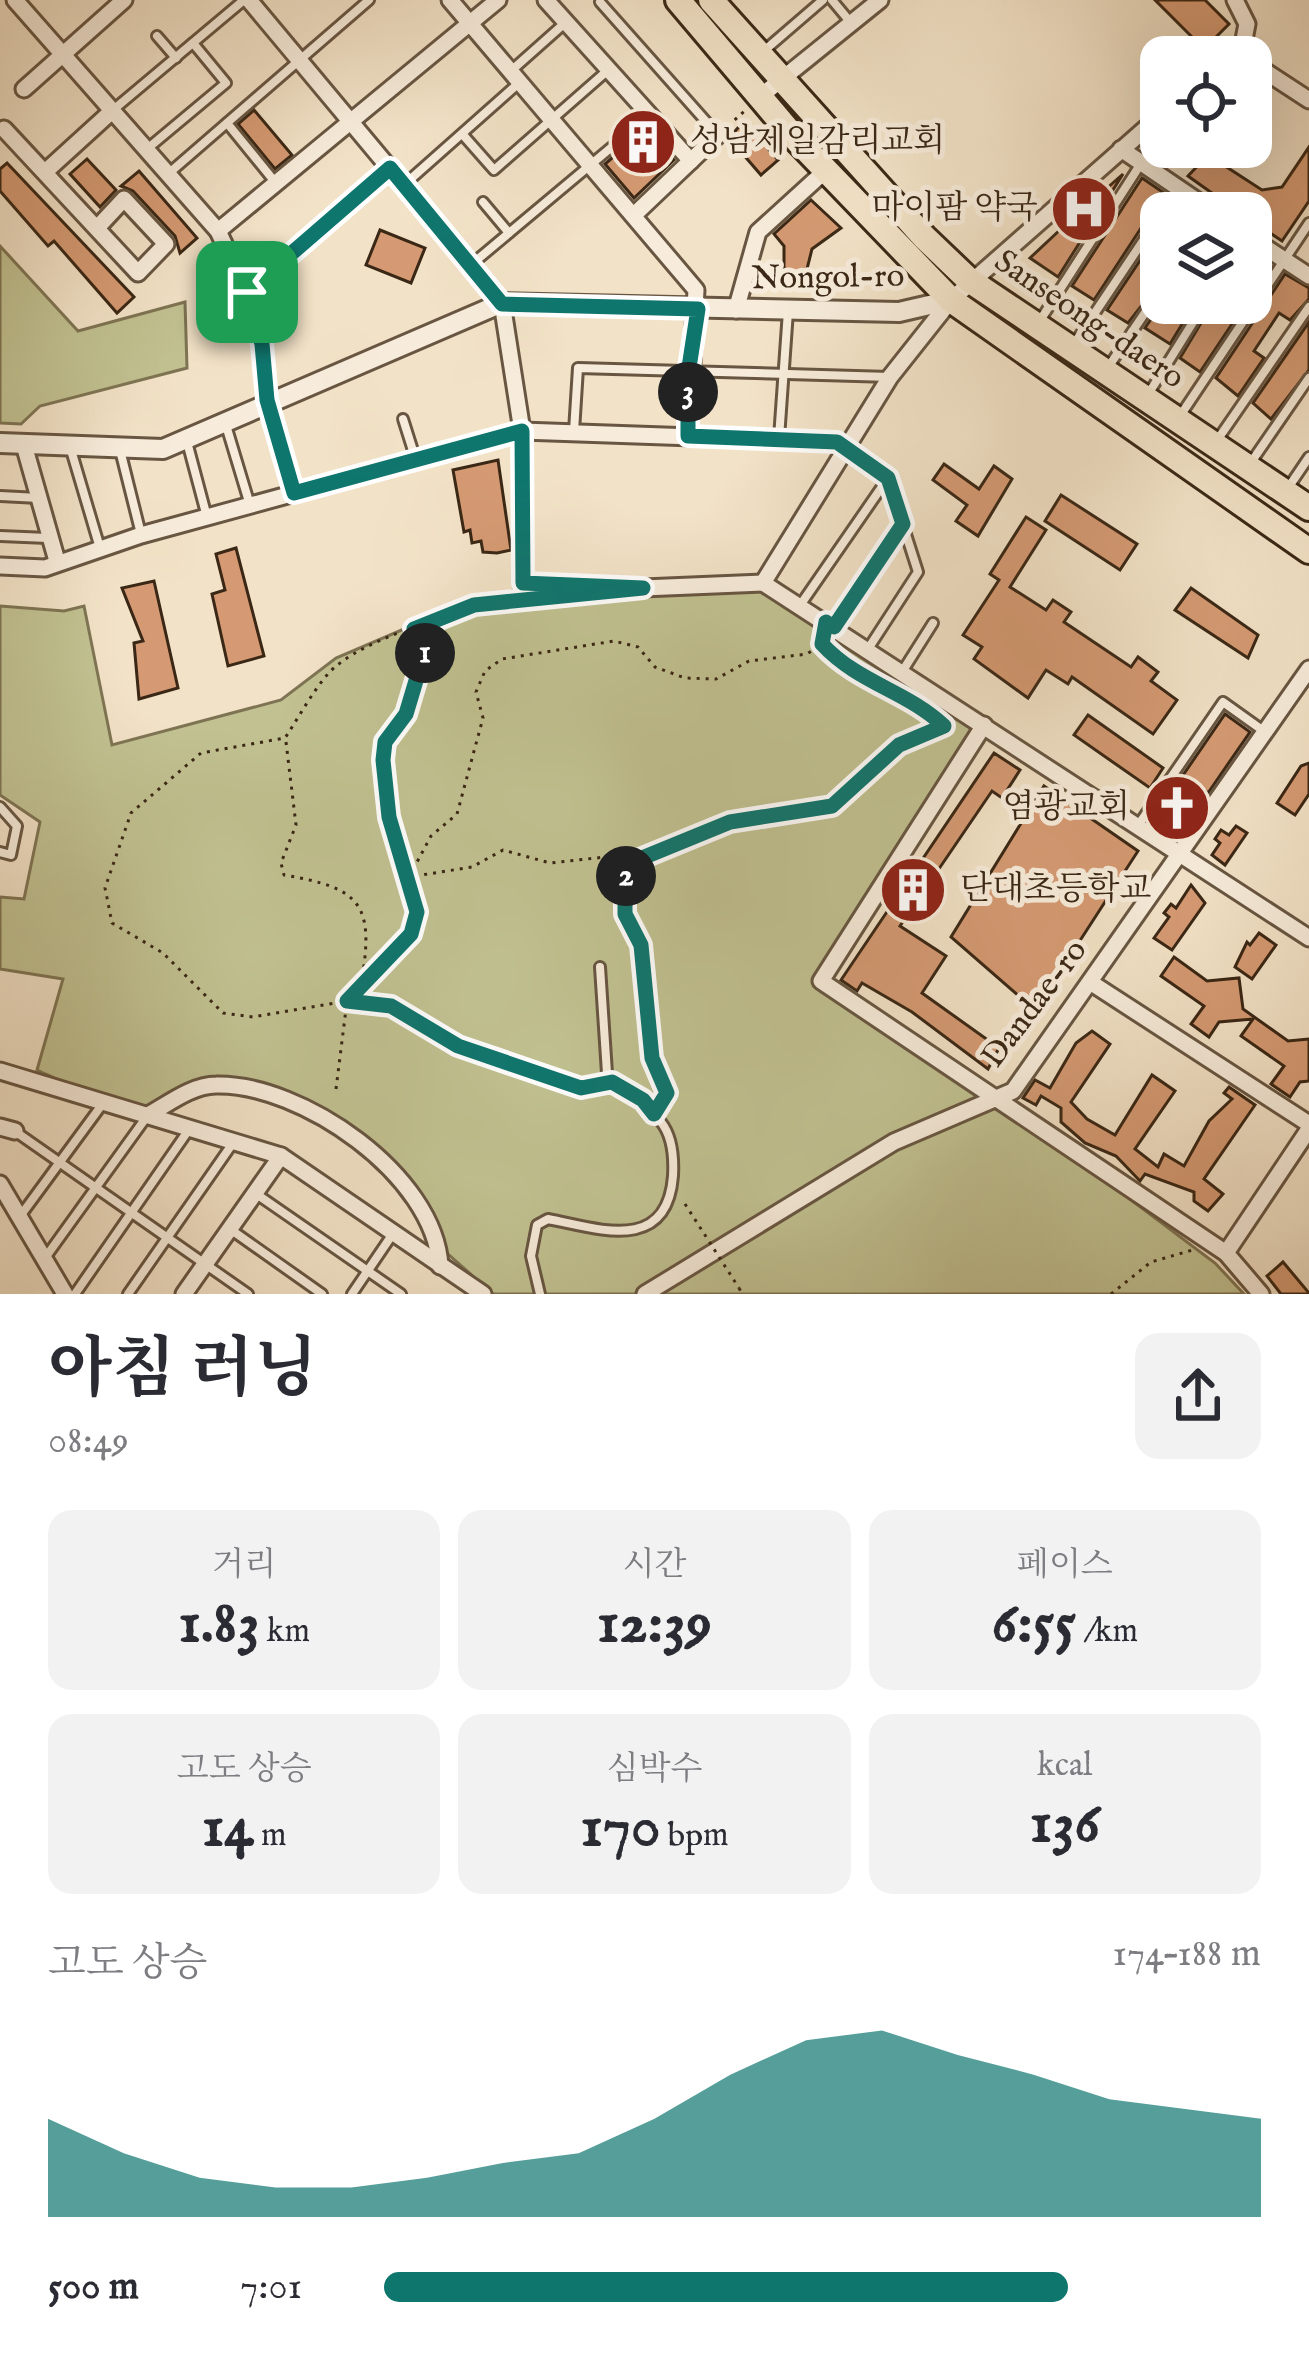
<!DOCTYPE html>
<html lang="ko">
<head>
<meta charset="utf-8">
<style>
  :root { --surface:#fff; --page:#f2f2f3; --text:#2b2b33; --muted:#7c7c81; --accent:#0f766e }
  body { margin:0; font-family:"IM FELL English","Noto Serif KR",serif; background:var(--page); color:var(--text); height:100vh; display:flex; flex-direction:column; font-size:45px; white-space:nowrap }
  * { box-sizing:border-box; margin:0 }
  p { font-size:39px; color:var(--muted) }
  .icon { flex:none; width:66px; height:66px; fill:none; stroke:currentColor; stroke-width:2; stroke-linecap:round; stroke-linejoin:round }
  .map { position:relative; height:1294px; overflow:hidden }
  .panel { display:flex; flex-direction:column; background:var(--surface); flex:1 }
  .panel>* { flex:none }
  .fabs { position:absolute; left:1140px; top:36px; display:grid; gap:24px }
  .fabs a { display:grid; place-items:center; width:132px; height:132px; border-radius:24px; background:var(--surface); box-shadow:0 12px 48px #0002; font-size:60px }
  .pin { position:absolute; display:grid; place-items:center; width:102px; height:102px; color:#fff; margin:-51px; border-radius:24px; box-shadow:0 6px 18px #0006 }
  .km { position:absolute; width:60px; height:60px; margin:-30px; border-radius:50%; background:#222; color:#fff; font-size:33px; line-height:60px; text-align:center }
  .round { display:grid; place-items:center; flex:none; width:126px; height:126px; border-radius:24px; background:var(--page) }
  .overview { display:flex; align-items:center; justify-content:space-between; height:204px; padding:0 48px }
  h1 { font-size:66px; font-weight:700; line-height:90px }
  .stats { display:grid; grid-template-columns:repeat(3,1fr); gap:18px; height:204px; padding:12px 48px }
  .stats div { display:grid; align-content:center; border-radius:24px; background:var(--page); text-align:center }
  .stats b { font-size:60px; font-weight:700 }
  .stats small { font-size:33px; font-weight:400 }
  .stats p { font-size:33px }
  .chart { height:336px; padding:24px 48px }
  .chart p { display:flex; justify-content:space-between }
  .chart svg { width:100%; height:216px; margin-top:12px; fill:var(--accent); opacity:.7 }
  ul { padding:0 48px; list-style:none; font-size:39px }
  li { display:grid; grid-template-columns:192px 144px 1fr; align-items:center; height:90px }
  li i { height:30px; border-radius:15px; background:var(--accent) }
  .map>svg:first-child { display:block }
</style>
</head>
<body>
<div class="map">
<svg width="1309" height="1294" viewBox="0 0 1309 1294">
  <rect width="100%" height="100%" fill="#f2e2c7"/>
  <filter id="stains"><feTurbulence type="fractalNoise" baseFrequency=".00167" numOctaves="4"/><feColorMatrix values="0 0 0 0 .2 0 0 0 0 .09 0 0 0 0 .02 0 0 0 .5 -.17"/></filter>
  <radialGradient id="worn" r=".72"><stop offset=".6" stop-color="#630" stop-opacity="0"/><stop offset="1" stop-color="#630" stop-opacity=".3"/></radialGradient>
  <g fill="#c1c191" stroke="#7e7453" stroke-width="3">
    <path d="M 0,246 L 78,331 L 185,302 L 187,368 L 40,406 L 21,424 L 0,423 Z"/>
    <path d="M 523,583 L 763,583 L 974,730 L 815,982 L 997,1099 L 1215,1263 L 1244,1294 L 493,1294 L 431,1239 L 433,1219 C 371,1153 319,1093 221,1085 C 200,1084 180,1102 160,1105 C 118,1111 74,1087 37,1070 L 63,979 L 0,969 L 0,897 L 24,899 L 40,822 L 0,795 L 0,606 L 64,611 L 84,606 L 112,745 L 281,700 L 336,658 L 425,620 L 488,608 Z"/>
  </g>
  <g fill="#d59a73" stroke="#3a2715" stroke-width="3">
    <path d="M 1155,0 L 1205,0 L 1229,24 L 1204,49 Z"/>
    <path d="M 254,110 L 292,155 L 275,169 L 238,124 Z"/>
    <path d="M 744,121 L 778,160 L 761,175 L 729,138 Z"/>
    <path d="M 646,129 L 674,160 L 634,198 L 605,164 Z"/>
    <path d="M 1309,147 L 1309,201 L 1282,241 L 1251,220 L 1251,213 L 1240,213 L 1188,176 L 1208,155 L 1262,190 L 1282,187 Z"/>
    <path d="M 87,159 L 116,190 L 100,207 L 70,174 Z"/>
    <path d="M 7,163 L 134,297 L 117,313 L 54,241 L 48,246 L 0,191 L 0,169 Z"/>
    <path d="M 139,171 L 197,238 L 180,253 L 175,236 L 133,191 L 121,186 Z"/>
    <path d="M 1123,174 L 1058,277 L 1030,258 L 1063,227 Z"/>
    <path d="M 1142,178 L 1164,193 L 1094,300 L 1072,286 Z"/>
    <path d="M 811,200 L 841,228 L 812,249 L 806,273 L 784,271 L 784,246 L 774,234 Z"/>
    <path d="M 1161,229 L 1161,281 L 1128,323 L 1107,310 Z"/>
    <path d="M 380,230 L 425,248 L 411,283 L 366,265 Z"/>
    <path d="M 1285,274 L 1309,288 L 1309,299 L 1290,320 L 1279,313 L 1254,351 L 1264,358 L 1238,396 L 1216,378 Z"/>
    <path d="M 1162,303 L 1195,303 L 1170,344 L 1145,328 Z"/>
    <path d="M 1213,303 L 1246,303 L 1200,372 L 1180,358 Z"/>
    <path d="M 1309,322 L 1309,370 L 1271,419 L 1253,403 Z"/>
    <path d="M 498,460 L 511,550 L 497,553 L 483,552 L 481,541 L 472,543 L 470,530 L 464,532 L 453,470 Z"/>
    <path d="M 944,464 L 979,489 L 994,466 L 1012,479 L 978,536 L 956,521 L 967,505 L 933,480 Z"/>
    <path d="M 1061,495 L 1137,544 L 1120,570 L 1045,521 Z"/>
    <path d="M 1026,517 L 1046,530 L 1010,587 L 1046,610 L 1053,600 L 1071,612 L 1064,622 L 1131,667 L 1138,657 L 1158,672 L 1151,681 L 1177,700 L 1153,734 L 1072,677 L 1068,684 L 1046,670 L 1028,698 L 974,659 L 982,647 L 963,635 L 999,580 L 990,574 Z"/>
    <path d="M 236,548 L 264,656 L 228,666 L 212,594 L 225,590 L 216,554 Z"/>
    <path d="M 154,581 L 178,688 L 139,699 L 134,643 L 143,641 L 122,588 Z"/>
    <path d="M 1191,588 L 1258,635 L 1248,658 L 1175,610 Z"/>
    <path d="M 1225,714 L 1250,732 L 1208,793 L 1203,789 L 1181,830 L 1157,813 Z"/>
    <path d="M 1088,715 L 1163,768 L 1150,788 L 1074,735 Z"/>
    <path d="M 994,753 L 1020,770 L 1002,798 L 992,791 L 900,926 L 946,956 L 922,993 L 999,1048 L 988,1069 L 912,1012 L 862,983 L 857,991 L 841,980 Z"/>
    <path d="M 1309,763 L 1309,794 L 1295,815 L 1277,803 L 1301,766 Z"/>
    <path d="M 1044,786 L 1138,851 L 1035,1010 L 951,937 Z"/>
    <path d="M 1236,826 L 1247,833 L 1225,865 L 1212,855 L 1220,843 L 1215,839 L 1221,830 L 1229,835 Z"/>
    <path d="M 1191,885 L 1205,903 L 1172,950 L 1154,938 L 1169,917 L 1164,913 L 1171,904 L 1176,908 Z"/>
    <path d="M 1259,933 L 1276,945 L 1252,979 L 1235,967 L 1247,942 L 1250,945 Z"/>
    <path d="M 1174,957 L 1207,981 L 1239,978 L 1243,1009 L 1288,1041 L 1309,1039 L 1309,1081 L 1300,1082 L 1290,1097 L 1271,1084 L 1284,1066 L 1241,1036 L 1253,1019 L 1219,1022 L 1209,1037 L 1191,1024 L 1204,1006 L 1161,976 Z"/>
    <path d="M 1092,1031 L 1110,1044 L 1071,1102 L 1087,1119 L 1115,1135 L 1152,1075 L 1175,1091 L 1135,1149 L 1158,1167 L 1164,1154 L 1184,1166 L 1209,1121 L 1232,1099 L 1224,1093 L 1229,1087 L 1255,1105 L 1204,1179 L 1223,1194 L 1208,1211 L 1194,1201 L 1194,1192 L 1145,1174 L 1140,1181 L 1116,1156 L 1085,1143 L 1061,1122 L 1061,1108 L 1041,1096 L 1036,1105 L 1023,1098 L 1035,1080 L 1050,1088 L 1076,1043 Z"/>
    <path d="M 1283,1262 L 1309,1293 L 1309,1294 L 1281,1294 L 1267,1276 Z"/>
  </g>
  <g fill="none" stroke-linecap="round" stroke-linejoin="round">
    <g stroke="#685642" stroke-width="14">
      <g id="service">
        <path d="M 832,0 L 852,24"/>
        <path d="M 600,2 L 718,135"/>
        <path d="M 157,36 L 176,58"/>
        <path d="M 765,50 L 823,0"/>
        <path d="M 512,70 L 566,22"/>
        <path d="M 113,110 L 244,0"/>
        <path d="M 227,123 L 275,182"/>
        <path d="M 464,136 L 494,170 L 607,71"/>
        <path d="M 147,149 L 226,83 L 193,43"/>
        <path d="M 168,174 L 369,0"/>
        <path d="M 405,184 L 520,82"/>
        <path d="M 483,202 L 509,233"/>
        <path d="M 1161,213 L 1177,189"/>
        <path d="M 472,264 L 650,115"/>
        <path d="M 1041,319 L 1140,165"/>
        <path d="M 1072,347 L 1161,214"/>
        <path d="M 1107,369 L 1161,289"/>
        <path d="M 1149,393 L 1205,303"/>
        <path d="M 403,419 L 415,457"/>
        <path d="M 1178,419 L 1309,223"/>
        <path d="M 225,422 L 250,505"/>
        <path d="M 574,431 L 578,368 L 890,377"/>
        <path d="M 186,438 L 207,517"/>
        <path d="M 779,438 L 788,311"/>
        <path d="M 1218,439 L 1309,307"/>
        <path d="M 850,448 L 888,478 L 918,572 L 868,649"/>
        <path d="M 71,450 L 100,548"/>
        <path d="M 120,450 L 141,534"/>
        <path d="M 1252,461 L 1309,378"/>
        <path d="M 1286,491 L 1309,457"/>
        <path d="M 0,496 L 39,498"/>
        <path d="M 0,536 L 48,538"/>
        <path d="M 801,604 L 888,478"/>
        <path d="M 834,627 L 902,525"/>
        <path d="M 902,672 L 933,623"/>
        <path d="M 0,807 L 17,826 L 11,855 L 0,852"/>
        <path d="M 1139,824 L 1223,702 L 1265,732"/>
        <path d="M 16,1132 L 248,1294"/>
        <path d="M 255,1193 L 401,1294"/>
        <path d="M 21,1215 L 104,1102"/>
        <path d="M 230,1229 L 322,1294"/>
        <path d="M 45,1258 L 148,1115"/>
        <path d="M 75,1294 L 190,1128"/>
        <path d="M 128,1294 L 233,1143"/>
        <path d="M 352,1294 L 392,1235"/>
        <path d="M 540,1294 L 531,1256 L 537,1225 L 548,1219 C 596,1228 667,1255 673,1176 C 674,1158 673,1137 661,1122 C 646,1102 618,1095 607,1073 L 600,967"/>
      </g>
    </g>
    <g stroke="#685642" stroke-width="21">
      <g id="minor">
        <path d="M 15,0 L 218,231 L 247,292 L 262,344 L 267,400 L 294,493"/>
        <path d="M 249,0 L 502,303 L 522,431 L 523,583 L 643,588 L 763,583"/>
        <path d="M 450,0 L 696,290 L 688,436"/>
        <path d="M 546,0 L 691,161"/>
        <path d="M 1235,0 L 1247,24 L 1241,55"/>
        <path d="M 1251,62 L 1309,100"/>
        <path d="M 24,89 L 124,0"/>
        <path d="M 761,96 L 880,0"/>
        <path d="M 4,129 L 138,273 L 166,244 L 124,199 L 97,228"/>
        <path d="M 1121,149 L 1215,213"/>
        <path d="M 45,172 L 112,111"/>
        <path d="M 634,215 L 718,135"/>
        <path d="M 218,231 L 498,0"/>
        <path d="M 1251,238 L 1309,276"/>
        <path d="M 247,292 L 390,168"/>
        <path d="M 736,310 L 758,232 L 825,171"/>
        <path d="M 24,445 L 57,561"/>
        <path d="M 0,566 L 45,568 L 141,535 L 522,431 L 837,442 L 849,447"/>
        <path d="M 763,583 L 1309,938"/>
        <path d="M 763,583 L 890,377 L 951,300 L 1161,115"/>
        <path d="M 984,725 L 821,981 L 1226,1253 L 1261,1294"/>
        <path d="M 1090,982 L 1309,1124"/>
        <path d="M 0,1071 L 281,1156 L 483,1294"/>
        <path d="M 148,1115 C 168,1104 192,1085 216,1085 C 301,1083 435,1175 440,1266"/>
        <path d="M 0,1127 L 15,1131"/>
        <path d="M 0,1184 L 65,1294"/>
        <path d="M 1226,1253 L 1309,1129"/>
        <path d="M 184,1294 L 281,1156"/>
        <path d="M 645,1294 L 894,1142 L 1013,1091 L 1309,669"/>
      </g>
    </g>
    <g stroke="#685642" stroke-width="24">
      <path id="tertiary" d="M 0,443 L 163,449 L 502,303 L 899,312 L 951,300"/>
    </g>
    <g stroke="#3a2715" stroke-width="30">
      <g id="primary">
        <path d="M 678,0 L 793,136 L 951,300 L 1309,551"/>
        <path d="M 711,0 L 924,237 L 969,280 L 1309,508"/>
      </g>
    </g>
    <g stroke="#3a2715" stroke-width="3" stroke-dasharray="3 6" stroke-linecap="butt">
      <path d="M 728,126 L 748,108"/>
      <path d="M 527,599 C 478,605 360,636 327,675 C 311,694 299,717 285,738 L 201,753 L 131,813 L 105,888 L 112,923 L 163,953 L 223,1013 L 253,1017 L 347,1001 L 391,1006 L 457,1046 L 581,1088 L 602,1088"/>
      <path d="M 823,646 C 858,683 907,690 943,725"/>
      <path d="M 286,742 L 296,825 L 281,863 L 284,875 C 361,888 374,904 362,979"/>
      <path d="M 626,865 L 730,822 L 832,806 L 899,745 L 949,723"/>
      <path d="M 336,1089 L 347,1001 L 411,934 L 417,912 L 389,817 L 383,761 L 385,743 L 406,714 L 427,644 L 414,629"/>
      <path d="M 661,1107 L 667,1093 L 652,1058 L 641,945 L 625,913 L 625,865 L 615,856 L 550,863 L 503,850 L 472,867 L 409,877 L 431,836 L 457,814 L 483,718 L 476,692 L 485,671 L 502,659 L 614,641 L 638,647 L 655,667 L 685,678 L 716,679 L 749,661 L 807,654 L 822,644 L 823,636"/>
      <path d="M 739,1288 L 742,1294"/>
      <path d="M 1111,1294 L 1151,1262 L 1196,1249"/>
    </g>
    <use href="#service" stroke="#f7ecdb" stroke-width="8"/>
    <use href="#minor" stroke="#f7ecdb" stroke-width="15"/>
    <use href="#tertiary" stroke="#f7ecdb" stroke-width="18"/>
    <use href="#primary" stroke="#f2e2c7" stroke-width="24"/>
    <path stroke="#3a2715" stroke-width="3" stroke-dasharray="3 6" stroke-linecap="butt" d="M 685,1204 L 739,1288"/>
  </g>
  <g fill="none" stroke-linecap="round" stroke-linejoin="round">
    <g stroke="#fff" stroke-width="24">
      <path id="route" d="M 390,168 L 502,304 L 698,309 L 688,374 L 688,436 L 837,442 L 888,478 L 903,524 L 834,627 L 826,622 L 822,644 C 858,683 907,691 944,726 L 899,745 L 832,806 L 730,822 L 625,865 L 625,914 L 641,945 L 652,1058 L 667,1093 L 654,1114 L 643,1100 L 612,1082 L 581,1088 L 458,1046 L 391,1006 L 347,1001 L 411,934 L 417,912 L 389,817 L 383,760 L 385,742 L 406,714 L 427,644 L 414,629 L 474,605 L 643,588 L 523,583 L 522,431 L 294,493 L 267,400 L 262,344 L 247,292 Z"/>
    </g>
    <use href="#route" stroke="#0f766e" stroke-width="15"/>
  </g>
  <defs>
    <g id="building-disc" transform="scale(3.45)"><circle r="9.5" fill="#8f2418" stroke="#f7ecdb"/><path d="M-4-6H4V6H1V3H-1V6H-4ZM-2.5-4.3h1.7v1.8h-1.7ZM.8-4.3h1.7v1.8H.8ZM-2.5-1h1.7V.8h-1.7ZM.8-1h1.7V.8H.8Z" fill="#fff"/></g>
    <g id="hospital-disc" transform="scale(3.45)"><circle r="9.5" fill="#8f2418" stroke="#f7ecdb"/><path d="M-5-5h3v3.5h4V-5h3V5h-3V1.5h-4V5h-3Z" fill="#fff"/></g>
    <g id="church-disc" transform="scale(3.45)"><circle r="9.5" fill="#8f2418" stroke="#f7ecdb"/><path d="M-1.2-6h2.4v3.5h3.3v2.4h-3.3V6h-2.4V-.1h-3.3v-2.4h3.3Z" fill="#fff"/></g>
  </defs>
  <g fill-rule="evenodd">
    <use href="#building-disc" x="643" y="142"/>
    <use href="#hospital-disc" x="1084" y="209"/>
    <use href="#church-disc" x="1177" y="808"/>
    <use href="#building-disc" x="913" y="890"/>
  </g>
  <g text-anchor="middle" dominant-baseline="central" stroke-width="10" stroke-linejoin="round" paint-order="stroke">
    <g font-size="33" fill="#3a2715" stroke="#f7ecdb" text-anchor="start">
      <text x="690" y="142">성남제일감리교회</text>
      <text x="1038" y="209" text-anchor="end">마이팜 약국</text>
      <text x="1130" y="808" text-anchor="end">염광교회</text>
      <text x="960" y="890">단대초등학교</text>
    </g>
    <g font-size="33" fill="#3a2715" stroke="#f7ecdb">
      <text transform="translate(828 278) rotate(-1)">Nongol-ro</text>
      <text transform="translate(1089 320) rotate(34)">Sanseong-daero</text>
      <text transform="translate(1035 1004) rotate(-53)">Dandae-ro</text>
    </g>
  </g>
  <rect width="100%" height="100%" filter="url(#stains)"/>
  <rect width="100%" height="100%" fill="url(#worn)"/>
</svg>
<div class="fabs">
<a><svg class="icon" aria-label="locate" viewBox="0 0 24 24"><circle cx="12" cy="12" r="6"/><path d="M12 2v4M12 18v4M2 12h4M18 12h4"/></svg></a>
<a><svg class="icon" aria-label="layers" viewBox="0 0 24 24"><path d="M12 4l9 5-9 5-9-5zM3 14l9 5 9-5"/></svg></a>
</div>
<div class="pin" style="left:247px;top:292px;background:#1e9e55"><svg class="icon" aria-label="arrive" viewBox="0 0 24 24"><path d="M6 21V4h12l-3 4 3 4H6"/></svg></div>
<b class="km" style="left:425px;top:653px">1</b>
<b class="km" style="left:626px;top:876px">2</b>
<b class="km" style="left:688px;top:392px">3</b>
</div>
<section class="panel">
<div class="overview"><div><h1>아침 러닝</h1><p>08:49</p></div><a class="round"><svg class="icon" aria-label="share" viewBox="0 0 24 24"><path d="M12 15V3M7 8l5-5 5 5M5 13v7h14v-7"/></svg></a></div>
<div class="stats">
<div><p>거리</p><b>1.83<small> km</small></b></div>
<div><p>시간</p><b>12:39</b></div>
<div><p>페이스</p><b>6:55<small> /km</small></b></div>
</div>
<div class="stats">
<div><p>고도 상승</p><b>14<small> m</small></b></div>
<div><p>심박수</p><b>170<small> bpm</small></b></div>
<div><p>kcal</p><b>136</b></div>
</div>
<div class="chart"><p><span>고도 상승</span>174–188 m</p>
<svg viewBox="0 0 160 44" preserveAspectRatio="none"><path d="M0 44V24L10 31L20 36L30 38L40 38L50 36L60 33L70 31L80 24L90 15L100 8L110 6L120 11L130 15L140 20L150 22L160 24V44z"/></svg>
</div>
<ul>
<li><b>500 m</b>7:01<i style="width:78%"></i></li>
</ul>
</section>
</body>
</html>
